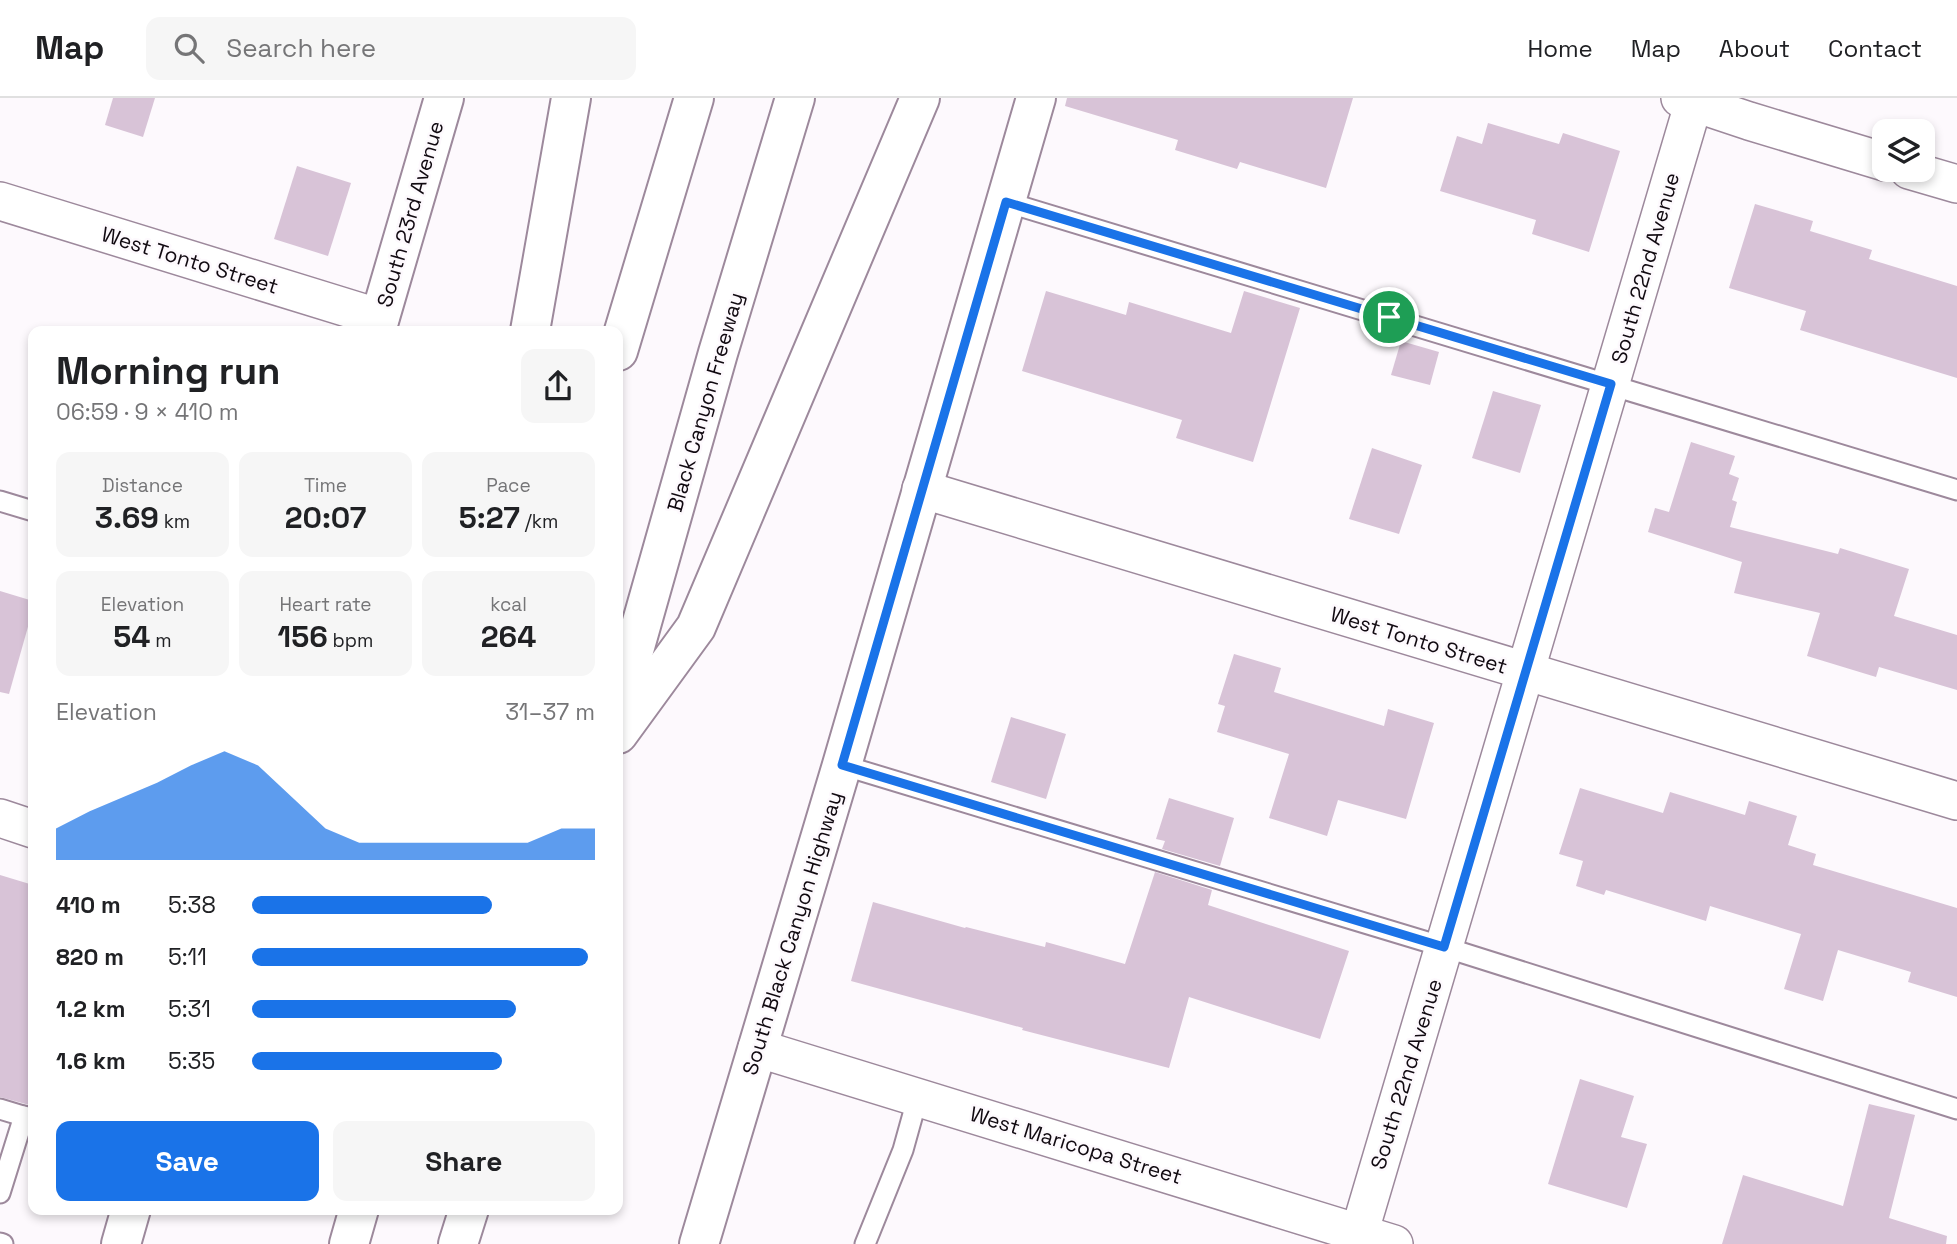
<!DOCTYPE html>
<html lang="en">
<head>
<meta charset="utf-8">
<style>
  :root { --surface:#fff; --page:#f6f6f6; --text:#202124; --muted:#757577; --line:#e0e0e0; --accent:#1a73e8 }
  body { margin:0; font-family:"Space Grotesk",sans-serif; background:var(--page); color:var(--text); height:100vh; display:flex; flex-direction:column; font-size:26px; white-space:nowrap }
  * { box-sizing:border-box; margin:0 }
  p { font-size:23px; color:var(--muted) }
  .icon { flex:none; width:38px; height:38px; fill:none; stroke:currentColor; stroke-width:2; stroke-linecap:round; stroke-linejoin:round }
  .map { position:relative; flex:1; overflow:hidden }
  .sheet { position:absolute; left:28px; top:228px; width:595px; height:889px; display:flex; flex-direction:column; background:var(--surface); border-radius:14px; box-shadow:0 4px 10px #0003 }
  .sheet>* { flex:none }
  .controls { position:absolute; left:1872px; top:21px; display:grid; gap:14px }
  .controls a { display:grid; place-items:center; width:63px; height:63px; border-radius:14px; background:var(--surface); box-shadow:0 4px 10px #0003; font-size:35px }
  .pin { position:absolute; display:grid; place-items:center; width:60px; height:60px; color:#fff; margin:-30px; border:4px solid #fff; border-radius:50%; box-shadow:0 2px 7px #0007 }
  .round { display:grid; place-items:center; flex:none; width:74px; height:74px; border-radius:14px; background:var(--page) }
  .headline { display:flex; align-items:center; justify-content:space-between; height:119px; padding:0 28px }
  h1 { font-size:38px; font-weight:700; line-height:52px }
  .stats { display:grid; grid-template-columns:repeat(3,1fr); gap:10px; height:119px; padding:7px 28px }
  .stats div { display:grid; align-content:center; border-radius:14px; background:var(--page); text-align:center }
  .stats b { font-size:30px; font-weight:700 }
  .stats small { font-size:19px; font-weight:400 }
  .stats p { font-size:19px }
  .chart { height:196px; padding:14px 28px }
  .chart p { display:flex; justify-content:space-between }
  .chart svg { width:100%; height:126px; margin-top:7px; fill:var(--accent); opacity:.7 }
  .action { display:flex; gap:14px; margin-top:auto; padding:14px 28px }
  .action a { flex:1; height:80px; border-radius:14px; background:var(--accent); color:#fff; font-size:28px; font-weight:700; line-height:80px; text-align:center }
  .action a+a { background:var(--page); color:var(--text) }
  ul { padding:0 28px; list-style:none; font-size:23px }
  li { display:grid; grid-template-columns:112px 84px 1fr; align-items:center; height:52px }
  li i { height:18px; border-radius:9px; background:var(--accent) }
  header { display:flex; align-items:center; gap:42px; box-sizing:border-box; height:98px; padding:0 35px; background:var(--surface); border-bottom:2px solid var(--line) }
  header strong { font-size:33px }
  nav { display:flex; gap:38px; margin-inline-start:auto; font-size:24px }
  .search { width:490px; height:63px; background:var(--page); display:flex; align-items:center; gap:18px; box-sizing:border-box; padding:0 24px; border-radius:14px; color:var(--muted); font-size:26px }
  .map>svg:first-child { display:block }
</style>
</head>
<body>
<header>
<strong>Map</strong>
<div class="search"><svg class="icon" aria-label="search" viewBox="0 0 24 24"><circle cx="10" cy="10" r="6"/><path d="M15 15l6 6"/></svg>Search here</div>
<nav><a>Home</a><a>Map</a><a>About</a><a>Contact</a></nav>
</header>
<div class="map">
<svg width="1957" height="1146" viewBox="0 0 1957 1146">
  <rect width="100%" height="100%" fill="#fdf9fd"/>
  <g fill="#d8c3d7">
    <path d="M 113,0 L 155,0 L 143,39 L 105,27 Z"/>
    <path d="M 1067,0 L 1353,0 L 1326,90 L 1240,64 L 1237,71 L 1175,52 L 1178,42 L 1065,8 Z"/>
    <path d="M 1488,25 L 1559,46 L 1563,35 L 1620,53 L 1589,154 L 1532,136 L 1536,122 L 1440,93 L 1457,38 L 1482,46 Z"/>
    <path d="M 297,68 L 351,85 L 328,158 L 274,141 Z"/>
    <path d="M 1755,106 L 1813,123 L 1810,133 L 1872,152 L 1869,161 L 1957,188 L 1957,280 L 1800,232 L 1806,213 L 1729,190 Z"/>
    <path d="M 1046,193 L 1126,217 L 1129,204 L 1231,235 L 1244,193 L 1300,210 L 1253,364 L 1176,340 L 1182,322 L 1022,273 Z"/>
    <path d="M 1401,243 L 1439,254 L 1430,287 L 1391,277 Z"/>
    <path d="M 1493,293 L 1541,307 L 1520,375 L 1472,360 Z"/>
    <path d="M 1691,344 L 1735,358 L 1729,376 L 1739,380 L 1732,402 L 1737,404 L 1730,429 L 1838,456 L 1840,450 L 1909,471 L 1894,518 L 1957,537 L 1957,592 L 1879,569 L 1876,579 L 1807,558 L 1820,515 L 1734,495 L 1742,464 L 1648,434 L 1655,410 L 1669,414 Z"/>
    <path d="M 1372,350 L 1422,367 L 1399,436 L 1349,421 Z"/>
    <path d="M 0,493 L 33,503 L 33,511 L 9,596 L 0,594 Z"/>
    <path d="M 1234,556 L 1281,570 L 1274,594 L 1384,628 L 1388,611 L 1434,625 L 1406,721 L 1338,702 L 1327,738 L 1269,720 L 1289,656 L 1217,634 L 1225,608 L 1218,606 Z"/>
    <path d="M 1011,619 L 1066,636 L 1046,701 L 991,684 Z"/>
    <path d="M 1580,690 L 1663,715 L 1670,694 L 1745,717 L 1749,703 L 1797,718 L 1788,747 L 1816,756 L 1813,767 L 1957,810 L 1957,899 L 1908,884 L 1911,874 L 1838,852 L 1823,903 L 1784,891 L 1801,836 L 1710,808 L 1706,823 L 1606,792 L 1604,797 L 1576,788 L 1583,763 L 1559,756 Z"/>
    <path d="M 1169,700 L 1234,720 L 1220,768 L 1162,751 L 1165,743 L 1156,741 Z"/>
    <path d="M 1155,774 L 1212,792 L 1208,807 L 1349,853 L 1320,941 L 1189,899 L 1169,970 L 1022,932 L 1023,930 L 851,883 L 873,804 L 965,830 L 966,829 L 1045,849 L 1046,844 L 1125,866 Z"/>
    <path d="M 0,777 L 33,787 L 33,1008 L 0,999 Z"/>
    <path d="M 1580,981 L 1634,998 L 1621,1039 L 1647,1046 L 1627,1110 L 1548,1086 Z"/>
    <path d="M 1869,1006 L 1915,1017 L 1889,1120 L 1947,1138 L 1946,1146 L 1722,1146 L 1743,1077 L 1843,1108 Z"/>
  </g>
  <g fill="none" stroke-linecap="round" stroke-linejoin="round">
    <g stroke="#9d899c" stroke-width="23">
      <g id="service">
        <path d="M 1006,104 L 1957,392"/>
        <path d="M 0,403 L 33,413"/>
        <path d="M 842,667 L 1444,849 L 1957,1011"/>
        <path d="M 0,1011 L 33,1021"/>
        <path d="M 0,1095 L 24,1018"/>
        <path d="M 0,1145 L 3,1146"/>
        <path d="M 865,1146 L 903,1052 L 918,998"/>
      </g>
    </g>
    <g stroke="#9d899c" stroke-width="40">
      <g id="minor">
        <path d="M 1680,0 L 1749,23 L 1885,64"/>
        <path d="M 1909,72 L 1957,86"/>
        <path d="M 0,103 L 380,220"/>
        <path d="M 921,391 L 1957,703"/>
        <path d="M 0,720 L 33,731"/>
        <path d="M 757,950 L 1394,1146"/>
        <path d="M 1356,1146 L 1695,0"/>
      </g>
    </g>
    <g stroke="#9d899c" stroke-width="42">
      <g id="secondary">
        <path d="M 376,233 L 444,0"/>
        <path d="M 121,1146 L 131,1111"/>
        <path d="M 699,1146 L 842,667 L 1036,0"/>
      </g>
    </g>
    <g stroke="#9d899c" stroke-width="42">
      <g id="motorway">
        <path d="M 530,233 L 571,0"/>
        <path d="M 618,253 L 694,0"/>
        <path d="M 618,609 L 718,255 L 795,0"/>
        <path d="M 618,636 L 696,529 L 920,0"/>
        <path d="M 349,1146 L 359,1111"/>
        <path d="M 458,1146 L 469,1111"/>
      </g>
    </g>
    <use href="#service" stroke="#fff" stroke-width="19"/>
    <use href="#minor" stroke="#fff" stroke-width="37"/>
    <use href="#secondary" stroke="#fff" stroke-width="38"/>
    <use href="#motorway" stroke="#fff" stroke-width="38"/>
  </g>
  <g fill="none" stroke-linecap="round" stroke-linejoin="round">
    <g stroke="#fff" stroke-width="14">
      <path id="route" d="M 1006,104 L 1611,286 L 1444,849 L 842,667 Z"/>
    </g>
    <use href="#route" stroke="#1a73e8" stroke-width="9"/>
  </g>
  <g text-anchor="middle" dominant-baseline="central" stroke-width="5" stroke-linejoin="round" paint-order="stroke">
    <g font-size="21" fill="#100910" stroke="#fdf9fd">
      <text transform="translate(410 116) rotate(-74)">South 23rd Avenue</text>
      <text transform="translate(190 162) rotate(17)">West Tonto Street</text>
      <text transform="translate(1645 170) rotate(-74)">South 22nd Avenue</text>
      <text transform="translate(705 304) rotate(-74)">Black Canyon Freeway</text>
      <text transform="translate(1419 542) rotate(17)">West Tonto Street</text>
      <text transform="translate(792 835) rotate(-73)">South Black Canyon Highway</text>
      <text transform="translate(1406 976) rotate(-73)">South 22nd Avenue</text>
      <text transform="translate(1076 1047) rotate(17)">West Maricopa Street</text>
    </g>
  </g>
</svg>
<div class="controls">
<a><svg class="icon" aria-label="layers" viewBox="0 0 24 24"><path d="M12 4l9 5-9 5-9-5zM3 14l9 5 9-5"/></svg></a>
</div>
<div class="pin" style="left:1389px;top:219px;background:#1e9e55"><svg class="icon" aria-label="arrive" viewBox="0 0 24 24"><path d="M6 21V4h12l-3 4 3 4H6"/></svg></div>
<section class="sheet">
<div class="headline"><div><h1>Morning run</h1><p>06:59 · 9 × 410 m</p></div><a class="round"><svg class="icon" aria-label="share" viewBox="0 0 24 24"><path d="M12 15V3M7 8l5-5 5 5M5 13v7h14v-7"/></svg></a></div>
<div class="stats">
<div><p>Distance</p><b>3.69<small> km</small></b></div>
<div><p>Time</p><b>20:07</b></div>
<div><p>Pace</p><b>5:27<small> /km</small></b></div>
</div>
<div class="stats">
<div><p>Elevation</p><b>54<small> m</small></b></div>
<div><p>Heart rate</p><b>156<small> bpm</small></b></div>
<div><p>kcal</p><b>264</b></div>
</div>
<div class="chart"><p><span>Elevation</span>31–37 m</p>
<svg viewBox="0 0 160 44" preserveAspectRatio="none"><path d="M0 44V33L10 27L20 22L30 17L40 11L50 6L60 11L70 22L80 33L90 38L100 38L110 38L120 38L130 38L140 38L150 33L160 33V44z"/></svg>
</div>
<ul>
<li><b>410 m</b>5:38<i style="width:70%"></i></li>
<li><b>820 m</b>5:11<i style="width:98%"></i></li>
<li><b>1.2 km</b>5:31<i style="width:77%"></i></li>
<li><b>1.6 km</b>5:35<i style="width:73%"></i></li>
</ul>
<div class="action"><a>Save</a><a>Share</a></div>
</section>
</div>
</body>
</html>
